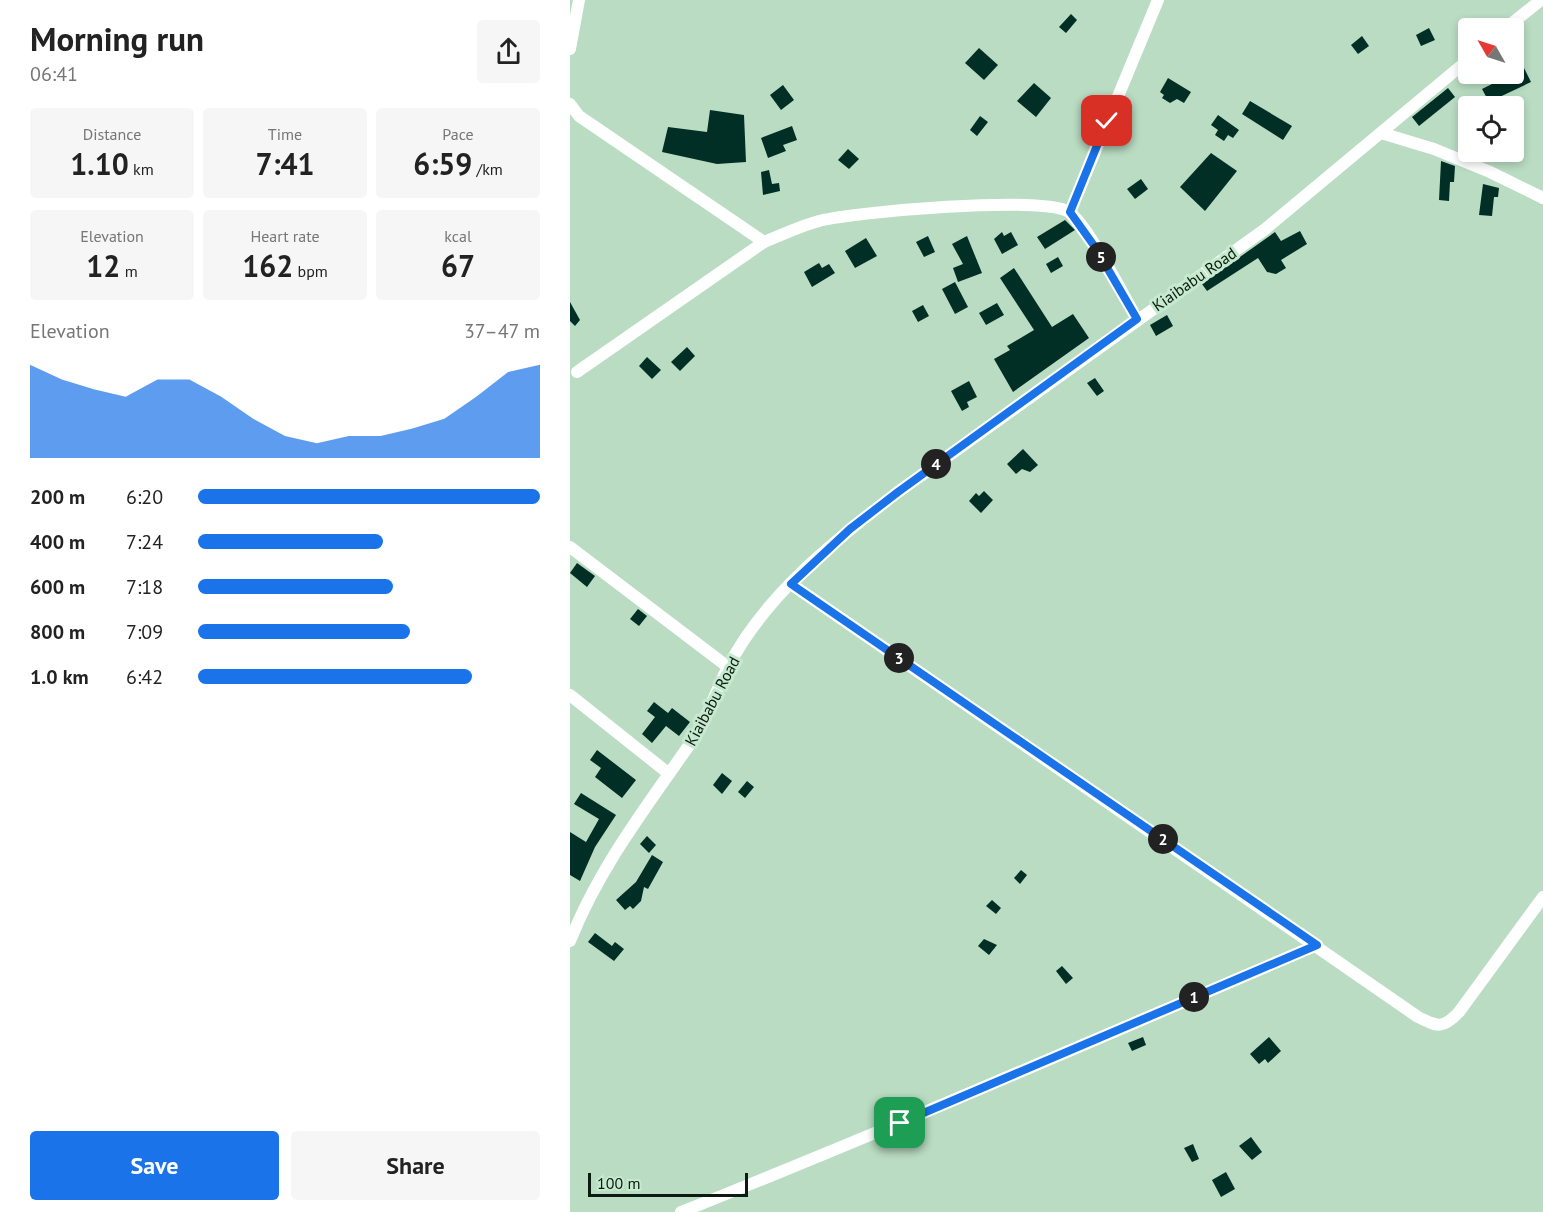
<!DOCTYPE html>
<html lang="en">
<head>
<meta charset="utf-8">
<style>
  :root { --surface:#fff; --page:#f6f6f6; --text:#222; --muted:#767676; --accent:#1a73e8 }
  body { margin:0; font-family:"PT Sans",sans-serif; background:var(--page); color:var(--text); height:100vh; display:flex; flex-direction:column; font-size:22px; white-space:nowrap }
  * { box-sizing:border-box; margin:0 }
  p { font-size:20px; color:var(--muted) }
  .icon { flex:none; width:33px; height:33px; fill:none; stroke:currentColor; stroke-width:2; stroke-linecap:round; stroke-linejoin:round }
  .map { position:relative; flex:1; overflow:hidden }
  .drawer { display:flex; flex-direction:column; background:var(--surface); width:570px }
  .drawer>* { flex:none }
  .needle { width:39px; rotate:309deg }
  .tools { position:absolute; left:888px; top:18px; display:grid; gap:12px }
  .tools a { display:grid; place-items:center; width:66px; height:66px; border-radius:6px; background:var(--surface); box-shadow:0 3px 9px #0003; font-size:30px }
  .scale { position:absolute; left:18px; bottom:15px; width:160px; box-sizing:border-box; padding-left:6px; border:3px solid #0d1a10; border-top:0; font-size:16px; line-height:21px; white-space:nowrap; color:#0d1a10; -webkit-text-stroke:4px #c6eacf; paint-order:stroke }
  .pin { position:absolute; display:grid; place-items:center; width:51px; height:51px; color:#fff; margin:-26px; border-radius:12px; box-shadow:0 3px 9px #0006 }
  .km { position:absolute; width:30px; height:30px; margin:-15px; border-radius:50%; background:#222; color:#fff; font-size:16px; line-height:30px; text-align:center }
  .round { display:grid; place-items:center; flex:none; width:63px; height:63px; border-radius:6px; background:var(--page) }
  .overview { display:flex; align-items:center; justify-content:space-between; height:102px; padding:0 30px }
  h1 { font-size:33px; font-weight:600; line-height:45px }
  .metrics { display:grid; grid-template-columns:repeat(3,1fr); gap:9px; height:102px; padding:6px 30px }
  .metrics div { display:grid; align-content:center; border-radius:6px; background:var(--page); text-align:center }
  .metrics b { font-size:30px; font-weight:600 }
  .metrics small { font-size:16px; font-weight:400 }
  .metrics p { font-size:16px }
  .chart { height:168px; padding:12px 30px }
  .chart p { display:flex; justify-content:space-between }
  .chart svg { width:100%; height:108px; margin-top:6px; fill:var(--accent); opacity:.7 }
  .button { display:flex; gap:12px; margin-top:auto; padding:12px 30px }
  .button a { flex:1; height:69px; border-radius:6px; background:var(--accent); color:#fff; font-size:24px; font-weight:600; line-height:69px; text-align:center }
  .button a+a { background:var(--page); color:var(--text) }
  ul { padding:0 30px; list-style:none; font-size:20px }
  li { display:grid; grid-template-columns:96px 72px 1fr; align-items:center; height:45px }
  li i { height:15px; border-radius:8px; background:var(--accent) }
  main { display:flex; flex:1; min-height:0 }
  .map>svg:first-child { display:block }
</style>
</head>
<body>
<main>
<section class="drawer">
<div class="overview"><div><h1>Morning run</h1><p>06:41</p></div><a class="round"><svg class="icon" aria-label="share" viewBox="0 0 24 24"><path d="M12 15V3M7 8l5-5 5 5M5 13v7h14v-7"/></svg></a></div>
<div class="metrics">
<div><p>Distance</p><b>1.10<small> km</small></b></div>
<div><p>Time</p><b>7:41</b></div>
<div><p>Pace</p><b>6:59<small> /km</small></b></div>
</div>
<div class="metrics">
<div><p>Elevation</p><b>12<small> m</small></b></div>
<div><p>Heart rate</p><b>162<small> bpm</small></b></div>
<div><p>kcal</p><b>67</b></div>
</div>
<div class="chart"><p><span>Elevation</span>37–47 m</p>
<svg viewBox="0 0 160 44" preserveAspectRatio="none"><path d="M0 44V6L10 12L20 16L30 19L40 12L50 12L60 19L70 28L80 35L90 38L100 35L110 35L120 32L130 28L140 19L150 9L160 6V44z"/></svg>
</div>
<ul>
<li><b>200 m</b>6:20<i style="width:100%"></i></li>
<li><b>400 m</b>7:24<i style="width:54%"></i></li>
<li><b>600 m</b>7:18<i style="width:57%"></i></li>
<li><b>800 m</b>7:09<i style="width:62%"></i></li>
<li><b>1.0 km</b>6:42<i style="width:80%"></i></li>
</ul>
<div class="button"><a>Save</a><a>Share</a></div>
</section>
<div class="map">
<svg width="973" height="1212" viewBox="0 0 973 1212">
  <rect width="100%" height="100%" fill="#b9dcc2"/>
  <g fill="#012f25">
    <path d="M 501,14 L 507,20 L 496,33 L 489,27 Z"/>
    <path d="M 859,28 L 865,40 L 851,46 L 846,35 Z"/>
    <path d="M 792,36 L 799,46 L 788,54 L 781,45 Z"/>
    <path d="M 409,48 L 428,65 L 414,80 L 395,63 Z"/>
    <path d="M 954,68 L 961,82 L 919,102 L 912,89 Z"/>
    <path d="M 598,78 L 621,92 L 614,103 L 607,99 L 600,103 L 592,98 L 594,95 L 590,92 Z"/>
    <path d="M 464,83 L 481,98 L 466,117 L 447,101 Z"/>
    <path d="M 213,85 L 224,100 L 211,110 L 200,95 Z"/>
    <path d="M 878,88 L 885,97 L 849,126 L 842,117 Z"/>
    <path d="M 680,101 L 722,126 L 713,140 L 672,114 Z"/>
    <path d="M 140,110 L 174,115 L 176,162 L 147,164 L 92,152 L 98,127 L 137,132 Z"/>
    <path d="M 648,115 L 669,130 L 663,138 L 658,135 L 654,141 L 645,135 L 648,130 L 641,125 Z"/>
    <path d="M 410,116 L 418,122 L 407,136 L 400,130 Z"/>
    <path d="M 222,126 L 227,140 L 213,145 L 216,151 L 198,158 L 191,138 Z"/>
    <path d="M 278,149 L 289,159 L 279,169 L 268,160 Z"/>
    <path d="M 641,153 L 667,171 L 635,211 L 610,187 Z"/>
    <path d="M 871,161 L 885,166 L 884,182 L 880,182 L 879,201 L 869,200 Z"/>
    <path d="M 199,170 L 202,184 L 209,183 L 210,191 L 193,195 L 191,172 Z"/>
    <path d="M 571,179 L 578,189 L 565,199 L 557,189 Z"/>
    <path d="M 913,184 L 929,188 L 928,197 L 924,197 L 922,216 L 909,215 Z"/>
    <path d="M 495,220 L 505,230 L 475,249 L 467,237 Z"/>
    <path d="M 730,231 L 737,244 L 711,260 L 716,268 L 706,274 L 697,272 L 688,258 L 637,291 L 632,284 L 705,232 L 711,241 Z"/>
    <path d="M 432,232 L 434,236 L 441,232 L 448,245 L 432,254 L 424,239 Z"/>
    <path d="M 358,236 L 365,252 L 354,257 L 346,242 Z"/>
    <path d="M 397,236 L 412,273 L 388,282 L 383,268 L 393,264 L 382,244 Z"/>
    <path d="M 296,238 L 307,256 L 285,268 L 275,251 Z"/>
    <path d="M 488,257 L 493,266 L 481,273 L 476,264 Z"/>
    <path d="M 249,263 L 252,268 L 259,264 L 265,273 L 242,287 L 234,272 Z"/>
    <path d="M 444,268 L 482,327 L 503,314 L 519,338 L 443,392 L 424,359 L 440,350 L 437,346 L 464,330 L 430,278 Z"/>
    <path d="M 385,282 L 398,307 L 385,314 L 372,289 Z"/>
    <path d="M 0,302 L 10,320 L 5,326 L 0,321 Z"/>
    <path d="M 427,303 L 434,315 L 416,325 L 409,313 Z"/>
    <path d="M 353,305 L 359,316 L 348,322 L 342,311 Z"/>
    <path d="M 597,315 L 603,326 L 586,336 L 580,325 Z"/>
    <path d="M 117,347 L 125,356 L 110,371 L 101,362 Z"/>
    <path d="M 77,357 L 91,370 L 82,379 L 69,366 Z"/>
    <path d="M 525,378 L 534,391 L 527,396 L 517,383 Z"/>
    <path d="M 399,381 L 407,397 L 397,402 L 399,407 L 392,411 L 381,391 Z"/>
    <path d="M 453,449 L 468,465 L 460,472 L 452,469 L 446,474 L 437,464 Z"/>
    <path d="M 414,491 L 423,500 L 411,513 L 399,501 L 406,493 L 409,496 Z"/>
    <path d="M 7,563 L 25,576 L 17,587 L 0,573 Z"/>
    <path d="M 68,609 L 77,616 L 69,626 L 60,619 Z"/>
    <path d="M 84,702 L 98,713 L 102,708 L 120,722 L 109,736 L 96,726 L 82,743 L 72,734 L 85,717 L 77,711 Z"/>
    <path d="M 27,750 L 66,780 L 52,798 L 25,777 L 31,768 L 20,760 Z"/>
    <path d="M 152,773 L 162,781 L 152,794 L 143,785 Z"/>
    <path d="M 177,781 L 184,787 L 175,798 L 168,792 Z"/>
    <path d="M 11,793 L 46,815 L 25,847 L 10,881 L 0,875 L 0,832 L 16,842 L 29,819 L 4,804 Z"/>
    <path d="M 77,836 L 86,845 L 79,853 L 70,844 Z"/>
    <path d="M 82,855 L 93,862 L 78,889 L 74,887 L 71,901 L 63,909 L 60,906 L 55,910 L 46,900 L 66,882 Z"/>
    <path d="M 451,870 L 457,875 L 450,884 L 444,878 Z"/>
    <path d="M 422,900 L 431,908 L 426,914 L 416,906 Z"/>
    <path d="M 25,933 L 42,946 L 45,942 L 54,949 L 44,961 L 18,942 Z"/>
    <path d="M 414,939 L 427,945 L 419,955 L 408,946 Z"/>
    <path d="M 492,966 L 503,978 L 496,984 L 486,971 Z"/>
    <path d="M 573,1037 L 576,1045 L 562,1051 L 558,1043 Z"/>
    <path d="M 699,1037 L 711,1051 L 698,1063 L 695,1059 L 689,1064 L 680,1054 Z"/>
    <path d="M 681,1137 L 692,1152 L 682,1160 L 669,1146 Z"/>
    <path d="M 623,1144 L 629,1159 L 622,1162 L 614,1148 Z"/>
    <path d="M 656,1172 L 665,1189 L 651,1197 L 642,1180 Z"/>
  </g>
  <g fill="none" stroke-linecap="round" stroke-linejoin="round">
    <g stroke="#fff" stroke-width="12">
      <path d="M 936,28 L 971,0"/>
      <path d="M 0,49 L 9,0"/>
      <path d="M 0,104 L 9,116 L 194,242 C 212,235 230,226 249,221 C 284,212 473,195 499,212 C 517,223 555,298 567,319"/>
      <path d="M 811,133 L 864,149 L 920,172 L 973,198"/>
      <path d="M 500,212 L 588,0"/>
      <path d="M 7,372 L 194,242"/>
      <path d="M 0,547 L 158,667"/>
      <path d="M 221,584 L 848,1017 C 868,1027 873,1029 889,1012 L 973,897"/>
      <path d="M 0,695 L 98,773"/>
      <path d="M 0,941 C 29,868 76,807 120,744 C 137,720 145,692 158,667 C 196,594 264,541 328,492 L 694,230 L 898,60"/>
      <path d="M 111,1212 C 325,1127 535,1035 747,945"/>
    </g>
  </g>
  <g fill="none" stroke-linecap="round" stroke-linejoin="round">
    <g stroke="#fff" stroke-width="12">
      <path id="route" d="M 330,1123 L 747,945 L 221,584 L 280,529 L 328,492 L 567,319 L 525,247 L 500,212 L 537,121"/>
    </g>
    <use href="#route" stroke="#1a73e8" stroke-width="8"/>
  </g>
  <g text-anchor="middle" dominant-baseline="central" stroke-width="6" stroke-linejoin="round" paint-order="stroke">
    <g font-size="16" fill="#0d1a10" stroke="#c6eacf">
      <text transform="translate(624 279) rotate(-35)">Kiaibabu Road</text>
      <text transform="translate(142 701) rotate(-62)">Kiaibabu Road</text>
    </g>
  </g>
</svg>
<div class="tools">
<a><svg class="needle" viewBox="-14 -14 28 28"><path d="M0-13l5 13h-10z" fill="#e53935"/><path d="M0 13l5-13h-10z" fill="#767676"/></svg></a>
<a><svg class="icon" aria-label="locate" viewBox="0 0 24 24"><circle cx="12" cy="12" r="6"/><path d="M12 2v4M12 18v4M2 12h4M18 12h4"/></svg></a>
</div>
<div class="scale">100 m</div>
<div class="pin" style="left:330px;top:1123px;background:#1e9e55"><svg class="icon" aria-label="arrive" viewBox="0 0 24 24"><path d="M6 21V4h12l-3 4 3 4H6"/></svg></div>
<div class="pin" style="left:537px;top:121px;background:#d93025"><svg class="icon" aria-label="check" viewBox="0 0 24 24"><path d="M5 12l5 5 9-10"/></svg></div>
<b class="km" style="left:624px;top:997px">1</b>
<b class="km" style="left:593px;top:839px">2</b>
<b class="km" style="left:329px;top:658px">3</b>
<b class="km" style="left:366px;top:464px">4</b>
<b class="km" style="left:531px;top:257px">5</b>
</div>
</main>
</body>
</html>
